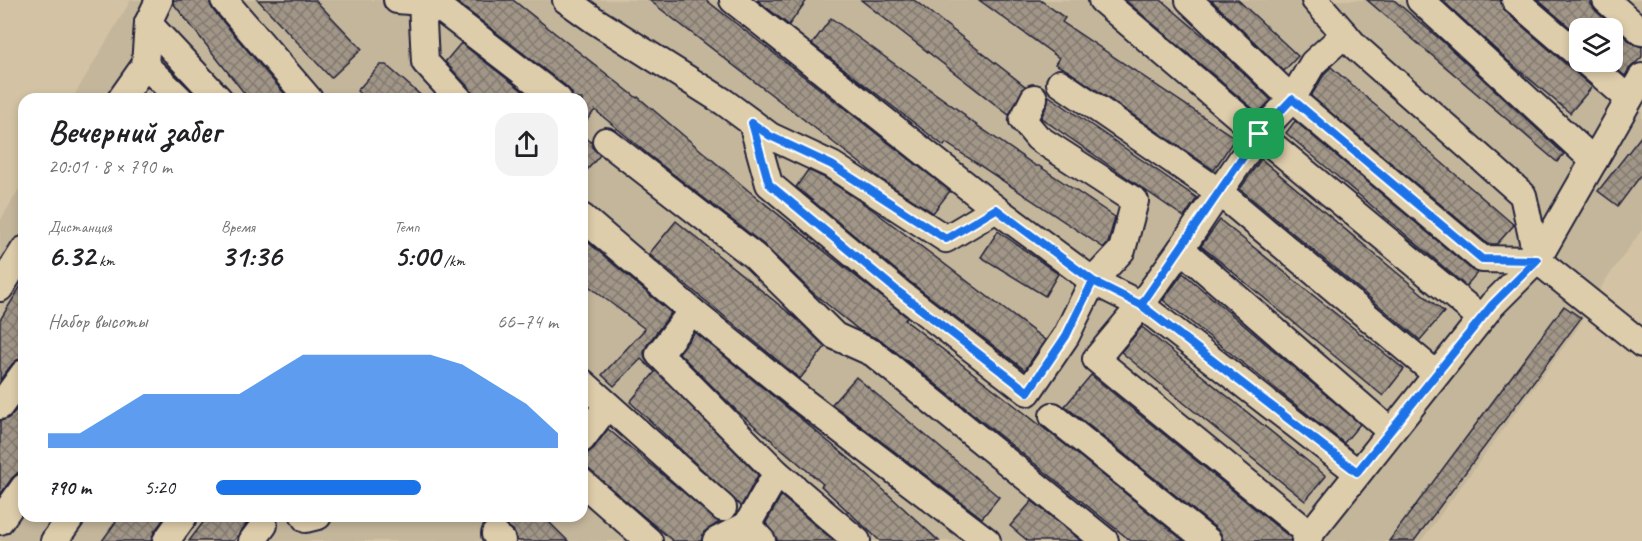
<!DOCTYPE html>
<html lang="ru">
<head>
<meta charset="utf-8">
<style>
  :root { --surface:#fff; --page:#f2f2f2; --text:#202124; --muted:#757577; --accent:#1a73e8 }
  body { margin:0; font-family:Caveat,sans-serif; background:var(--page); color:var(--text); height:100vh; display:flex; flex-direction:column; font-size:22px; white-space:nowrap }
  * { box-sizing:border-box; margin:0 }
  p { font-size:20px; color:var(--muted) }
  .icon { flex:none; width:33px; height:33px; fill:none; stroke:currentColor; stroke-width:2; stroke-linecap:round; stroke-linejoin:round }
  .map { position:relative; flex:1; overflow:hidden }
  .panel { position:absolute; left:18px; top:93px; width:570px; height:429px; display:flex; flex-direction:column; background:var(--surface); border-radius:18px; box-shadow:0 3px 9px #0003 }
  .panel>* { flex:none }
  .fabs { position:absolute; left:1569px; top:18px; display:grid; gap:12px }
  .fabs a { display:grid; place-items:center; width:54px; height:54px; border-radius:12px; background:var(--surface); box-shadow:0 3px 9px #0003; font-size:30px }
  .pin { position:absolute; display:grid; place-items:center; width:51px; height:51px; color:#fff; margin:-26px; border-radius:12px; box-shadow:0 3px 9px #0006 }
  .round { display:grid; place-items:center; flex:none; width:63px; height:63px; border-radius:18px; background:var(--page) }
  .headline { display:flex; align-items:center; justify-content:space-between; height:102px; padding:0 30px }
  h1 { font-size:33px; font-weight:600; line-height:45px }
  .figures { display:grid; grid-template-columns:repeat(3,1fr); gap:9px; height:102px; padding:6px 30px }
  .figures div { display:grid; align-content:center }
  .figures b { font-size:30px; font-weight:600 }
  .figures small { font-size:16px; font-weight:400 }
  .figures p { font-size:16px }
  .chart { height:168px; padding:12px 30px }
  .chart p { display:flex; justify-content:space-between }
  .chart svg { width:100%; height:108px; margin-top:6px; fill:var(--accent); opacity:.7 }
  ul { padding:0 30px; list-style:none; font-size:20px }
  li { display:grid; grid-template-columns:96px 72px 1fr; align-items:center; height:45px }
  li i { height:15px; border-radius:8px; background:var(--accent) }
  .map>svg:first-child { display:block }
</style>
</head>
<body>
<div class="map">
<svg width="1642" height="541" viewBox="0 0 1642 541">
  <defs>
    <pattern id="building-cross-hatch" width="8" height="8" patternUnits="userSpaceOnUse" patternTransform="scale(1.5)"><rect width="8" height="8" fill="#a19687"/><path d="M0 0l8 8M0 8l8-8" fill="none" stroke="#837a70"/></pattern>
  </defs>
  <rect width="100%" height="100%" fill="#d3c3a4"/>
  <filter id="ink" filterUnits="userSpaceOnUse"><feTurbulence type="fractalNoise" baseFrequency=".0167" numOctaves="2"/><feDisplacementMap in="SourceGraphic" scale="12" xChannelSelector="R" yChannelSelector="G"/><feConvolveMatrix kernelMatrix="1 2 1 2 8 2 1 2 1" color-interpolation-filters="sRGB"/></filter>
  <g filter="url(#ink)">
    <path fill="#c4b69b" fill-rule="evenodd" d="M 131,0 L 1642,0 L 1642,230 L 1603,284 L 1577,329 L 1421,541 L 0,541 L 0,221 L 24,181 L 24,516 L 582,516 L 582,99 L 72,99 ZM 1580,28 L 1612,28 L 1612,62 L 1580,62 Z"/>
    <g fill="url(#building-cross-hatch)" stroke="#22223b" stroke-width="1.5">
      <path d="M 174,0 L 209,0 L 213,10 L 289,99 L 249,99 L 173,3 Z"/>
      <path d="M 258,0 L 315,0 L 362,49 L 331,78 Z"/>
      <path d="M 454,0 L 513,0 L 637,98 L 638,97 L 749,191 L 907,317 L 905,320 L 1072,450 L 1184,541 L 1131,541 L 882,341 L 860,331 L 812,292 L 763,244 L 650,156 L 595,110 L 582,126 L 582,99 L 573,99 L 572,93 L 567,87 Z"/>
      <path d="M 649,0 L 706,0 L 950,191 L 933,213 L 882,180 Z"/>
      <path d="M 757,0 L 807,0 L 789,25 Z"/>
      <path d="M 861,0 L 914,0 L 1025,86 L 1009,115 Z"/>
      <path d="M 979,0 L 1040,0 L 1065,18 L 1062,22 L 1235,138 L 1214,170 L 1068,71 L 1055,64 L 1059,58 Z"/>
      <path d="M 1125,0 L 1161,0 L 1214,45 L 1271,100 L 1258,113 Z"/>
      <path d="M 1211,0 L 1238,0 L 1298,56 L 1284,71 Z"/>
      <path d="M 1367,0 L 1394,0 L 1442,41 L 1564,154 L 1557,162 Z"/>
      <path d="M 1442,0 L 1500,0 L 1505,11 L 1592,87 L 1570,113 L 1507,60 Z"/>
      <path d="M 1538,0 L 1588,0 L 1596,11 L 1632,43 L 1642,47 L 1642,57 L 1629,69 L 1625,76 L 1608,62 L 1612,62 L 1612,28 L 1580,28 L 1580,36 Z"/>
      <path d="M 831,18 L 965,115 L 965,117 L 1036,166 L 1039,166 L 1115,217 L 1108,243 L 1104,248 L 946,143 L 944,146 L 812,44 Z"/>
      <path d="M 461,43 L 533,99 L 475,99 L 470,89 L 445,62 Z"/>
      <path d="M 380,65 L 386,65 L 425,99 L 366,99 L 357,91 Z"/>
      <path d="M 1331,67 L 1514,225 L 1497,244 L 1488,244 L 1311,96 L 1325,73 Z"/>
      <path d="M 1049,96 L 1197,198 L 1184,217 L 1041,118 L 1047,105 Z"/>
      <path d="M 1295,121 L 1472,270 L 1477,273 L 1466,286 L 1286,133 Z"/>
      <path d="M 582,135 L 592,143 L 592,147 L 600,155 L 582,176 Z"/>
      <path d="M 1642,135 L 1642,174 L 1618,206 L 1598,191 Z"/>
      <path d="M 1261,159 L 1444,312 L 1420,340 L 1240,189 Z"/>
      <path d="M 808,170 L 825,178 L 873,210 L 1045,340 L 1025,370 L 909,281 L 796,187 Z"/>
      <path d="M 1220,220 L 1404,369 L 1383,396 L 1201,246 Z"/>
      <path d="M 676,221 L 799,321 L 825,347 L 800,379 L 649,254 Z"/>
      <path d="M 998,231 L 1058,274 L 1045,296 L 981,257 Z"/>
      <path d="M 582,237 L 671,313 L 647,345 L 644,352 L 645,359 L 758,475 L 741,506 L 630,402 L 655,372 L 641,359 L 614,386 L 602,375 L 645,329 L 582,281 Z"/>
      <path d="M 1183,273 L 1360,424 L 1344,443 L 1163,300 Z"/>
      <path d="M 24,281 L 24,358 L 17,360 L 12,364 L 0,380 L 0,320 Z"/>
      <path d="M 1564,306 L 1581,318 L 1414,541 L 1389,541 Z"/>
      <path d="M 1142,327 L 1326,476 L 1305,501 L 1121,352 Z"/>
      <path d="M 695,332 L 852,461 L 939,541 L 880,541 L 821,486 L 823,484 L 736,410 L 679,353 Z"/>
      <path d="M 1091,375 L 1291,538 L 1290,541 L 1223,541 L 1222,535 L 1217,529 L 1065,406 Z"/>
      <path d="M 856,377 L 999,497 L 982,518 L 832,404 Z"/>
      <path d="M 24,399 L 24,467 L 12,478 L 0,495 L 0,421 L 7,419 L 12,415 Z"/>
      <path d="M 608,429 L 719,522 L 704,532 L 701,541 L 673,541 L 582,464 L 582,458 L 594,448 Z"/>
      <path d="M 781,496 L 834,541 L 778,541 L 766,523 Z"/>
      <path d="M 1032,501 L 1081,541 L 1028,541 L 1010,526 Z"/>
      <path d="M 120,516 L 166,516 L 154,532 L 151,541 L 102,541 Z"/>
      <path d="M 208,516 L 252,516 L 234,541 L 189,541 Z"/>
      <path d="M 493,516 L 543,516 L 568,541 L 518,541 L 513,530 Z"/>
    </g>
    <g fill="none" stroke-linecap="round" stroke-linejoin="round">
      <g stroke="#22223b" stroke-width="30">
        <g id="minor">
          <path d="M 224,0 L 309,99"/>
          <path d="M 397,0 L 422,2 L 425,62 L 459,99"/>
          <path d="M 566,0 L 594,20 L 724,102 L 770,136 L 832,165 L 946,239 L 996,209 L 1093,281 L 1141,305 L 1357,472"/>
          <path d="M 733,0 L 996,209"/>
          <path d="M 1102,0 L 1259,134 L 1292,99 L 1313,63 L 1345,34"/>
          <path d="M 1189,0 L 1292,99 L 1482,259 L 1537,260 L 1642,344"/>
          <path d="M 1420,0 L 1594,161"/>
          <path d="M 1515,0 L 1580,56"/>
          <path d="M 1606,0 L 1642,32"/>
          <path d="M 422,2 L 445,12 L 558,99"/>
          <path d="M 148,23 L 219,99"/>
          <path d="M 1586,62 L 1629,99"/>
          <path d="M 145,65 L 180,99"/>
          <path d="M 1060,83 L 1219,192 L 1259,134 L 1481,318"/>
          <path d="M 121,99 L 145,65 L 148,23 L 159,0"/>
          <path d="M 752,123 L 769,184 L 900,293 L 1028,392 L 1066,336 L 1093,281 L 1122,250 L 1135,201 L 1038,138 L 1023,120 L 1034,98"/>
          <path d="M 606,141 L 754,256 L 835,336 L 873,353 L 1105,541"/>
          <path d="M 582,217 L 692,311 L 659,354 L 777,473 L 857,541"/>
          <path d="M 1181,249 L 1219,192 L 1436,374"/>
          <path d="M 1537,260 L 1642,77"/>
          <path d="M 0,288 L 24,250"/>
          <path d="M 692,311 L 803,401 L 987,541"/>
          <path d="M 582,382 L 723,508"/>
          <path d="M 0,406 L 24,373"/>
          <path d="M 1053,416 L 1208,541"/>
          <path d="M 582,439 L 607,406"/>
          <path d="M 582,482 L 649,541"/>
          <path d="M 304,516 L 306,519 L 318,516"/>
          <path d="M 0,521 L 24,487"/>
          <path d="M 495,534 L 502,541"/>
          <path d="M 1310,534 L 1492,305 L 1537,260 L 1523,195 L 1356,47 L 1315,0"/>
          <path d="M 54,541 L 72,516"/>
          <path d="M 166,541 L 184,516"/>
          <path d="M 252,541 L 264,525"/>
          <path d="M 716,541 L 747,525"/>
          <path d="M 762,541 L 747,525 L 777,473"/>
          <path d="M 1305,541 L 1310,534 L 1096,359 L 1141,305 L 1181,249 L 1390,431"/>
        </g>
      </g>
      <use href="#minor" stroke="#decdab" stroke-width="26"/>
    </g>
  </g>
  <g fill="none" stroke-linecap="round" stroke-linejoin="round" filter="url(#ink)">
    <g stroke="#fff" stroke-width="12">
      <path id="route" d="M 1259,134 L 1141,305 L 1093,281 L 996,209 L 946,239 L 832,165 L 770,136 L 752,123 L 769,184 L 900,293 L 1028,392 L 1066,336 L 1093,281 L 1141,305 L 1357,472 L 1492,305 L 1537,260 L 1482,259 L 1292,99 L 1259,134"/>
    </g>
    <use href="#route" stroke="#1a73e8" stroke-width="8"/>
  </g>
</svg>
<div class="fabs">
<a><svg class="icon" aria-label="layers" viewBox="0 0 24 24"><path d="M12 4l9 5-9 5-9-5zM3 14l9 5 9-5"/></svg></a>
</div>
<div class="pin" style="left:1259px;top:134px;background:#1e9e55"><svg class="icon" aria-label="arrive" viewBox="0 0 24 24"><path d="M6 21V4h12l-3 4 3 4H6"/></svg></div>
<section class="panel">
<div class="headline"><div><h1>Вечерний забег</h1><p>20:01 · 8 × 790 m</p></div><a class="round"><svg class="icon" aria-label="share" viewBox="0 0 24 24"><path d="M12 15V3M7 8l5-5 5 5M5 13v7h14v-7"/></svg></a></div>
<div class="figures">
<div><p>Дистанция</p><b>6.32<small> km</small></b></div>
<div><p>Время</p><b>31:36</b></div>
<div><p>Темп</p><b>5:00<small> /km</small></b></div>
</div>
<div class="chart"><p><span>Набор высоты</span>66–74 m</p>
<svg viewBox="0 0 160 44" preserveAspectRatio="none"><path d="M0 44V38L10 38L20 30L30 22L40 22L50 22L60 22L70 14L80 6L90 6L100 6L110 6L120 6L130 10L140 18L150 26L160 38V44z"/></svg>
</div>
<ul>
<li><b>790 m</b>5:20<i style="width:60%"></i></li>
</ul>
</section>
</div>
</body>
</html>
